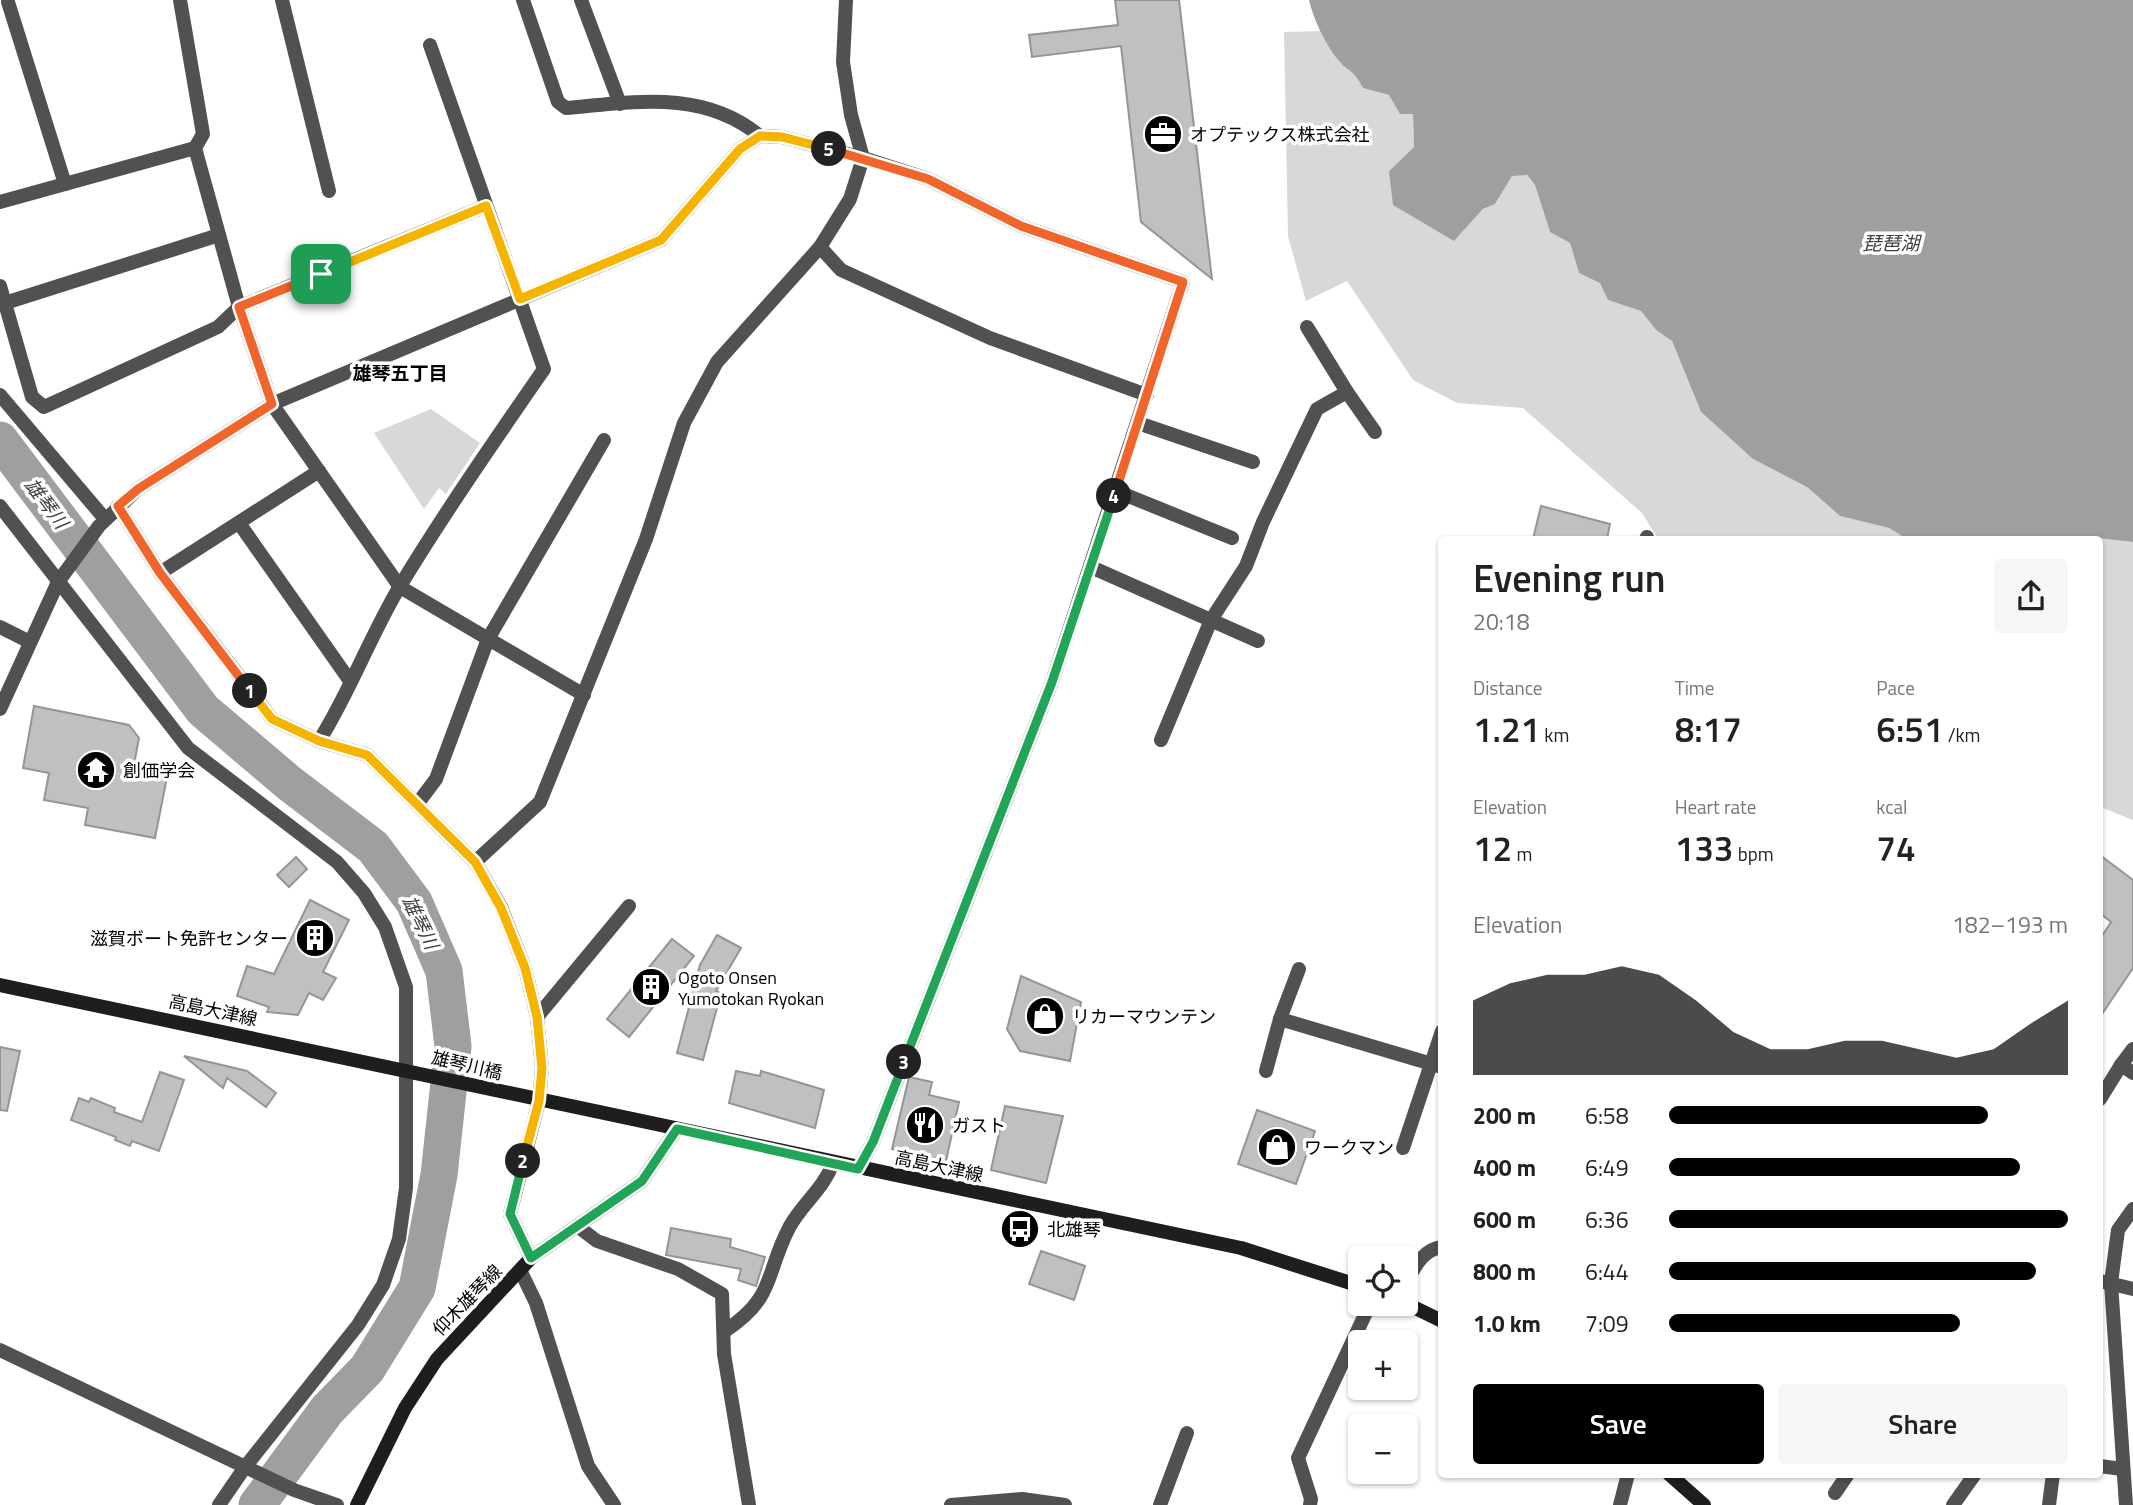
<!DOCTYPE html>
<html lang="en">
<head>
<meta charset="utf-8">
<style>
  :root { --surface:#fff; --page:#f6f6f6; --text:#222; --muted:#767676; --accent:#000 }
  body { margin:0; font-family:"Titillium Web","Noto Sans JP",sans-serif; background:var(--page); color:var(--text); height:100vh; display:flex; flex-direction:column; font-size:26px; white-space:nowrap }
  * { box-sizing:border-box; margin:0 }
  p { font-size:23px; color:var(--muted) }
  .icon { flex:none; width:38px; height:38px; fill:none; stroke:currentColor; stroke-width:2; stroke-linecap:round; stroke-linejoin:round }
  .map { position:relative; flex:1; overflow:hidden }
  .drawer { position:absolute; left:1438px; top:536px; width:665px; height:942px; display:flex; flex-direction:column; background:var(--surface); border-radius:7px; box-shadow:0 2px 5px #0004 }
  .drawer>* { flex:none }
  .fabs { position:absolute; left:1348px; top:1246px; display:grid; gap:14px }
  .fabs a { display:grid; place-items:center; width:70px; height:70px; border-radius:7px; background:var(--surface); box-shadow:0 2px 5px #0004; font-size:35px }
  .pin { position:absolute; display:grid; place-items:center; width:60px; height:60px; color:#fff; margin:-30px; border-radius:14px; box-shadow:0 4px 10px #0006 }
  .km { position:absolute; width:35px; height:35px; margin:-18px; border-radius:50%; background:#222; color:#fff; font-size:19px; line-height:35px; text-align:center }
  .round { display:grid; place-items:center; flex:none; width:74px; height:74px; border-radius:7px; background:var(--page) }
  .headline { display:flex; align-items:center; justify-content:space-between; height:119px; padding:0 35px }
  h1 { font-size:38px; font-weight:600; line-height:52px }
  .stats { display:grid; grid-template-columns:repeat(3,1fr); gap:10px; height:119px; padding:7px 35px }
  .stats div { display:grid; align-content:center }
  .stats b { font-size:35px; font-weight:600 }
  .stats small { font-size:19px; font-weight:400 }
  .stats p { font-size:19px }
  .chart { height:196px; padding:14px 35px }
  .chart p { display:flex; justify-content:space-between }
  .chart svg { width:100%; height:126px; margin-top:7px; fill:var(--accent); opacity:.7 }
  .primary-button { display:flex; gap:14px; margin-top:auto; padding:14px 35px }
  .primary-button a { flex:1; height:80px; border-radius:7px; background:var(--accent); color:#fff; font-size:28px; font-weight:600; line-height:80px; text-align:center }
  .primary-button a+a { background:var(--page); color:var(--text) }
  ul { padding:0 35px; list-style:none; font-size:23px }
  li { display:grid; grid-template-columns:112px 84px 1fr; align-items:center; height:52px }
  li i { height:18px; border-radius:9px; background:var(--accent) }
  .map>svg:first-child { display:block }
</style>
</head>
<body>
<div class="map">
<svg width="2133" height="1505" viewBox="0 0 2133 1505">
  <rect width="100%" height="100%" fill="#fff"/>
  <g fill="#d8d8d8">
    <path d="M 1321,31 L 1339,62 L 1356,73 L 1363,88 L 1389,95 L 1400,113 L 1413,114 L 1414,147 L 1389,171 L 1454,241 L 1483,209 L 1495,204 L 1512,175 L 1526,175 L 1535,185 L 1550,232 L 1570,243 L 1579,273 L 1600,282 L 1608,300 L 1641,311 L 1656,330 L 1672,341 L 1701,412 L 1753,459 L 1807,487 L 1840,516 L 1889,528 L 1907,539 L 1658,539 L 1642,513 L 1523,408 L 1457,403 L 1413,380 L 1347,281 L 1306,301 L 1288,236 L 1284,32 Z"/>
    <path d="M 431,409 L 480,443 L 446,494 L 439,488 L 424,509 L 374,433 Z"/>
    <path d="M 2097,538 L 2133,542 L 2133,820 L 2100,807 L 2100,539 L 2081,539 Z"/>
  </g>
  <path fill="#9f9f9f" d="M 1309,0 L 2133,0 L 2133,542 L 2097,538 L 1907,539 L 1889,528 L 1840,516 L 1807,487 L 1753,459 L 1701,412 L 1672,341 L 1656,330 L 1641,311 L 1608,300 L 1600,283 L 1579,273 L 1570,243 L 1550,232 L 1535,185 L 1527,175 L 1512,176 L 1495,204 L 1483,209 L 1454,241 L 1393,205 L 1389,171 L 1414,147 L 1413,114 L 1400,114 L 1389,95 L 1363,88 C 1353,68 1349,73 1338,60 C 1325,43 1314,21 1309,0 Z"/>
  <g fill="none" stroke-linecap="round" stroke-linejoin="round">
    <path stroke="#9f9f9f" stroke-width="37" d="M 0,440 L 203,710 L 289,783 L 373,847 L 414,902 L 444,971 L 453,1046 L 439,1175 L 417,1288 L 367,1369 L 327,1410 L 257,1505"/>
  </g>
  <g fill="#c0c0c0" stroke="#959595" stroke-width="2">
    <path d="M 1115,0 L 1179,0 L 1212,279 L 1141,222 L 1121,46 L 1032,57 L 1029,35 L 1118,25 Z"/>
    <path d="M 1541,506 L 1610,524 L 1607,539 L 1533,539 Z"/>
    <path d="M 34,706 L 129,725 L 139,738 L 134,765 L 168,772 L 155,838 L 85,825 L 88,808 L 44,800 L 49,773 L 23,768 Z"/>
    <path d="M 2100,855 L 2133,880 L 2133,968 L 2100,1017 L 2100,939 L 2111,922 L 2100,913 Z"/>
    <path d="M 296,857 L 307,869 L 289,887 L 277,875 Z"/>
    <path d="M 310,900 L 349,920 L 323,972 L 336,978 L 323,1000 L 309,993 L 298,1015 L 267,1012 L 269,1007 L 237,996 L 247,966 L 274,974 Z"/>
    <path d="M 717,935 L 741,948 L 716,991 L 721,993 L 703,1060 L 677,1053 L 700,965 Z"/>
    <path d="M 672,939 L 694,956 L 629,1037 L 607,1019 Z"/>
    <path d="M 1021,976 L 1081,1002 L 1070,1061 L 1020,1051 L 1007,1029 Z"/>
    <path d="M 0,1047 L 20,1051 L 7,1111 L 0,1110 Z"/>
    <path d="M 184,1056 L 247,1071 L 276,1093 L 266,1107 L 227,1078 L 223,1088 Z"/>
    <path d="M 736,1071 L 760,1076 L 761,1071 L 824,1090 L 815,1128 L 729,1103 Z"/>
    <path d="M 160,1072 L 184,1080 L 159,1151 L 132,1141 L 130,1146 L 115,1140 L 116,1137 L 71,1120 L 79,1098 L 89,1102 L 91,1098 L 115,1108 L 114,1112 L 142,1122 Z"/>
    <path d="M 909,1077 L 932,1082 L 929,1095 L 959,1102 L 946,1161 L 892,1149 Z"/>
    <path d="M 1005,1106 L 1063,1116 L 1046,1183 L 991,1170 Z"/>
    <path d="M 1257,1110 L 1315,1131 L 1296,1184 L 1238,1164 Z"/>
    <path d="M 671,1228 L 731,1239 L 730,1247 L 765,1257 L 756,1286 L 738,1280 L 741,1269 L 666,1255 Z"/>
    <path d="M 1041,1251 L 1085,1266 L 1074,1300 L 1029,1284 Z"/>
  </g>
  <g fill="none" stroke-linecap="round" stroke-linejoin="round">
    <g stroke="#515151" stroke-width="14">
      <path d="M 180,0 L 203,134 L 195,148 L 239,307 L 272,404 L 400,587 L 584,695"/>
      <path d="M 282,0 L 329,191"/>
      <path d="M 523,0 L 558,102 L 566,108 C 634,102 703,89 760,136"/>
      <path d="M 581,0 L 620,104"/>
      <path d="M 8,2 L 65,184"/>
      <path d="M 0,202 L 195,148"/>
      <path d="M 661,240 L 740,149 L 760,136 L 782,137 L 863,158 L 928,179 L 1021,226 L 1183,282 L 1052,682 L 873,1142 L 858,1169"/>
      <path d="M 820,247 L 841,270 L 990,338 L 1147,395"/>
      <path d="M 0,286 L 32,397 L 44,407 L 218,327 L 239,307 L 486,206"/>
      <path d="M 5,303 L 219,235"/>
      <path d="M 1347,392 L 1375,432"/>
      <path d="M 0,395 L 105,519"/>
      <path d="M 1138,423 L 1253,462"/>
      <path d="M 1116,491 L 1232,538"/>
      <path d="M 0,506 L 188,748 L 337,862 L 364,893 L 385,927 L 406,987 L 406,1188 L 399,1239 L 383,1285 L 358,1325 L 245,1467 L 219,1505"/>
      <path d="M 118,506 L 160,573 L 272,719 L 319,741 L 367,755 L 475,862 L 501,907 L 525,968 L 537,1017 L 542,1068 L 539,1101 L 510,1214 L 531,1258"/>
      <path d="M 239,523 L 350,681"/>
      <path d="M 1646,539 L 1647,537"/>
      <path d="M 1091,567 L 1258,641"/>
      <path d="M 160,573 L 319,471"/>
      <path d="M 0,627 L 30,642"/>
      <path d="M 1161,740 L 1211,620 L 1246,566 L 1263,522 L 1317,409 L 1347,392 L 1307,327"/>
      <path d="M 319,741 C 350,692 370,636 400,586 C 445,512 495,440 544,369 L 430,45"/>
      <path d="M 418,803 L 436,779 L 488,639 L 604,440"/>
      <path d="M 475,862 L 540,802 L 646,539 L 684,423 L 717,362 L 820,247 L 850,199 L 863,158 L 851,115 L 843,62 L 846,0"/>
      <path d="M 1299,969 L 1280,1019 L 1442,1067"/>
      <path d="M 537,1017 L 629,906"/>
      <path d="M 2121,1065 L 2133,1049"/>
      <path d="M 1266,1071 L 1280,1019"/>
      <path d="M 2100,1099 L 2121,1065 L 2133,1073"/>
      <path d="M 1403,1148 L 1442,1031"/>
      <path d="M 577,1226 L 597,1241 L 678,1269 L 722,1294 L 724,1354 L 749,1505"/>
      <path d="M 521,1272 L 536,1303 L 588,1466 L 614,1505"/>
      <path d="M 2100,1281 L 2133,1289"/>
      <path d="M 1405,1284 C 1414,1268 1423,1249 1442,1247"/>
      <path d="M 725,1331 C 777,1296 764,1275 790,1226 C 803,1203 824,1188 833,1163"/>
      <path d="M 0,1350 L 294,1490 L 337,1505"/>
      <path d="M 2100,1466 L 2122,1469"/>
      <path d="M 1835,1493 L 1848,1474"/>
      <path d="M 951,1505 L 1022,1499 L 1065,1505"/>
      <path d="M 1160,1505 L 1187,1433"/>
      <path d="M 1310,1505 L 1311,1499 L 1298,1458 L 1370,1304"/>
      <path d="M 1620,1505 L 1628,1474"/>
      <path d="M 1953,1505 L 1975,1474"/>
      <path d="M 2049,1505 L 2053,1474"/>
      <path d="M 2126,1505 L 2111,1283 L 2118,1230 L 2133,1209"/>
    </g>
    <path stroke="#515151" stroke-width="14" d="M 0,709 L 58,582 L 99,526 L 138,489 L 272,404 L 661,240"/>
    <g stroke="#1e1e1e" stroke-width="14">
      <path d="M 0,985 L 1241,1248 L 1360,1286"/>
      <path d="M 1405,1303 L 1442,1321"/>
      <path d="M 1669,1474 L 1704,1505"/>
      <path d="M 357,1505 L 405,1408 L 437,1359 L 531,1258 L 642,1181 L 677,1129"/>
    </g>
  </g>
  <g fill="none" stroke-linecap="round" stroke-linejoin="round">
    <g stroke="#fff" stroke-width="14">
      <path id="split-1" d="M 250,691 L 160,573 L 118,506 L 138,489 L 272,404 L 239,307 L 321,274"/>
    </g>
    <g stroke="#fff" stroke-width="14">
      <path id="split-2" d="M 250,691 L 272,719 L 319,741 L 367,755 L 475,862 L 501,908 L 525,968 L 537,1017 L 542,1068 L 539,1101 L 523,1161"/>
    </g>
    <g stroke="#fff" stroke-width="14">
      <path id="split-3" d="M 523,1161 L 510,1214 L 531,1258 L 642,1181 L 677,1129 L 858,1169 L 873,1142 L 904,1062"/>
    </g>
    <g stroke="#fff" stroke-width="14">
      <path id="split-4" d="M 904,1062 L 1052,682 L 1114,496"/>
    </g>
    <g stroke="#fff" stroke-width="14">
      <path id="split-5" d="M 829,149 L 928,179 L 1021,226 L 1183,282 L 1114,496"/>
    </g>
    <g stroke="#fff" stroke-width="14">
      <path id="split-6" d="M 321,274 L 486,206 L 520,299 L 661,240 L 740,149 L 760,136 L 782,137 L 829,149"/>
    </g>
    <use href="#split-1" stroke="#f0652b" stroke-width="9"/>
    <use href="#split-2" stroke="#f5b400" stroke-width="9"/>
    <use href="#split-3" stroke="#22a559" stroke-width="9"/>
    <use href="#split-4" stroke="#22a559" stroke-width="9"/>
    <use href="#split-5" stroke="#f0652b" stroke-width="9"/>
    <use href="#split-6" stroke="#f5b400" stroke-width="9"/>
  </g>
  <defs>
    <g id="office-disc" transform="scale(2.0125)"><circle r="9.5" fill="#000" stroke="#fff"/><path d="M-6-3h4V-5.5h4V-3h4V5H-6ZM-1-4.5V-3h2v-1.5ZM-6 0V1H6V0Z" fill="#fff"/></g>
    <g id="temple-disc" transform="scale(2.0125)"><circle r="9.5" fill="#000" stroke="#fff"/><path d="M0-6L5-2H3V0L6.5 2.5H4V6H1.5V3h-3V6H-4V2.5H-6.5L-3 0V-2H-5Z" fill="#fff"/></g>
    <g id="building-disc" transform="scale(2.0125)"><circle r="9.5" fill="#000" stroke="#fff"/><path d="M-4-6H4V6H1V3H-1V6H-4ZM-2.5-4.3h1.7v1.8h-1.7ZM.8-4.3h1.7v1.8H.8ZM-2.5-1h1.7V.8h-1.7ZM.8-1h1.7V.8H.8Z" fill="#fff"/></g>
    <g id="shop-disc" transform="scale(2.0125)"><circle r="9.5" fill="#000" stroke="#fff"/><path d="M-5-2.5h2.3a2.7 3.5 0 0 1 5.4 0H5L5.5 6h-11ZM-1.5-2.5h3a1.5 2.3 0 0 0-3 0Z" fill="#fff"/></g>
    <g id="restaurant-disc" transform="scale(2.0125)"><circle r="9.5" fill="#000" stroke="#fff"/><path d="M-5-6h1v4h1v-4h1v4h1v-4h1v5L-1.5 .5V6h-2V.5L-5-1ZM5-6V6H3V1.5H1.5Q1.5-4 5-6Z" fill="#fff"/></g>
    <g id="bus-disc" transform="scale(2.0125)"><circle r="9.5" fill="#000" stroke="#fff"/><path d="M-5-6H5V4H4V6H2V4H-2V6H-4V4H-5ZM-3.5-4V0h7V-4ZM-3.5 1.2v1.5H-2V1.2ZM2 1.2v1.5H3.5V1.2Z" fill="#fff"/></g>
  </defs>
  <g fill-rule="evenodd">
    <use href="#office-disc" x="1163" y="134"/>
    <use href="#temple-disc" x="96" y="770"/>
    <use href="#building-disc" x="315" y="938"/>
    <use href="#building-disc" x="651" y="987"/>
    <use href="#shop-disc" x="1045" y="1016"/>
    <use href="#restaurant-disc" x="925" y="1125"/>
    <use href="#shop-disc" x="1277" y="1147"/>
    <use href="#bus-disc" x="1020" y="1229"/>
  </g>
  <g text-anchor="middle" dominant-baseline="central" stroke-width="7" stroke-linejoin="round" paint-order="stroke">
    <g font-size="18" fill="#000" stroke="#fff" text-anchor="start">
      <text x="1190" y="134">オプテックス株式会社</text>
      <text x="123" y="770">創価学会</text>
      <text x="288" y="938" text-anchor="end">滋賀ボート免許センター</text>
      <text x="678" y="977">Ogoto Onsen<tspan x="678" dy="21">Yumotokan Ryokan</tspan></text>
      <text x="1072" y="1016">リカーマウンテン</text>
      <text x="952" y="1125">ガスト</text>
      <text x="1304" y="1147">ワークマン</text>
      <text x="1047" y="1229">北雄琴</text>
    </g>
    <g font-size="18" fill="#000" stroke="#fff">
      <text transform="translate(213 1010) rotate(12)">高島大津線</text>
      <text transform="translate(467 1065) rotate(13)">雄琴川橋</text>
      <text transform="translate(939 1166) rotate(12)">高島大津線</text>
      <text transform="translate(467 1300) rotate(-46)">仰木雄琴線</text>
    </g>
    <g font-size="19" font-style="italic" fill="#404040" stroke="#fff">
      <text x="1891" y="242">琵琶湖</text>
      <text transform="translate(47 503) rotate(53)">雄琴川</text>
      <text transform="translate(421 922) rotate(64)">雄琴川</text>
    </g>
    <g font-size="19" font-weight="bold" fill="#000" stroke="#fff">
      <text x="400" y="372">雄琴五丁目</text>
    </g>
  </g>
</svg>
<div class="fabs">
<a><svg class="icon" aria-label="locate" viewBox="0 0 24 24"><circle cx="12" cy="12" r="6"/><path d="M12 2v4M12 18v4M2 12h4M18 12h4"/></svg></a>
<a>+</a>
<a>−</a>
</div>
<div class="pin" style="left:321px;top:274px;background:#1e9e55"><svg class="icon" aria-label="arrive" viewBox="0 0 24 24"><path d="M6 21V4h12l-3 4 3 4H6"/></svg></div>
<b class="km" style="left:250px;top:691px">1</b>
<b class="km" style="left:523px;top:1161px">2</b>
<b class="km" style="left:904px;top:1062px">3</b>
<b class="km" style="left:1114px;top:496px">4</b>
<b class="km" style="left:829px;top:149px">5</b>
<section class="drawer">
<div class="headline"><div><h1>Evening run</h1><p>20:18</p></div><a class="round"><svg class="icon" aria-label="share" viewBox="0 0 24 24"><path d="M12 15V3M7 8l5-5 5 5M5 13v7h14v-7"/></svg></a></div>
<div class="stats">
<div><p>Distance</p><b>1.21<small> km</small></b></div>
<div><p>Time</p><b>8:17</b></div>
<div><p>Pace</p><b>6:51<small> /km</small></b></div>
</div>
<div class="stats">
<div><p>Elevation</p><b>12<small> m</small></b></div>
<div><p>Heart rate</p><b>133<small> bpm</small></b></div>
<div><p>kcal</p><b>74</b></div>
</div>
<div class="chart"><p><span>Elevation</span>182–193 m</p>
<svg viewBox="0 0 160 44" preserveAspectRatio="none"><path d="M0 44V18L10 12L20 9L30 9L40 6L50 9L60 18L70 29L80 35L90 35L100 32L110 32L120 35L130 38L140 35L150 26L160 18V44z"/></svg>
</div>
<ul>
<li><b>200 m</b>6:58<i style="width:80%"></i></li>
<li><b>400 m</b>6:49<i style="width:88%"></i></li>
<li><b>600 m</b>6:36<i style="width:100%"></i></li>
<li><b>800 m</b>6:44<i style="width:92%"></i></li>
<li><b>1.0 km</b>7:09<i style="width:73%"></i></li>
</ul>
<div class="primary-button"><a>Save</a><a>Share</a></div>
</section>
</div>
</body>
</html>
